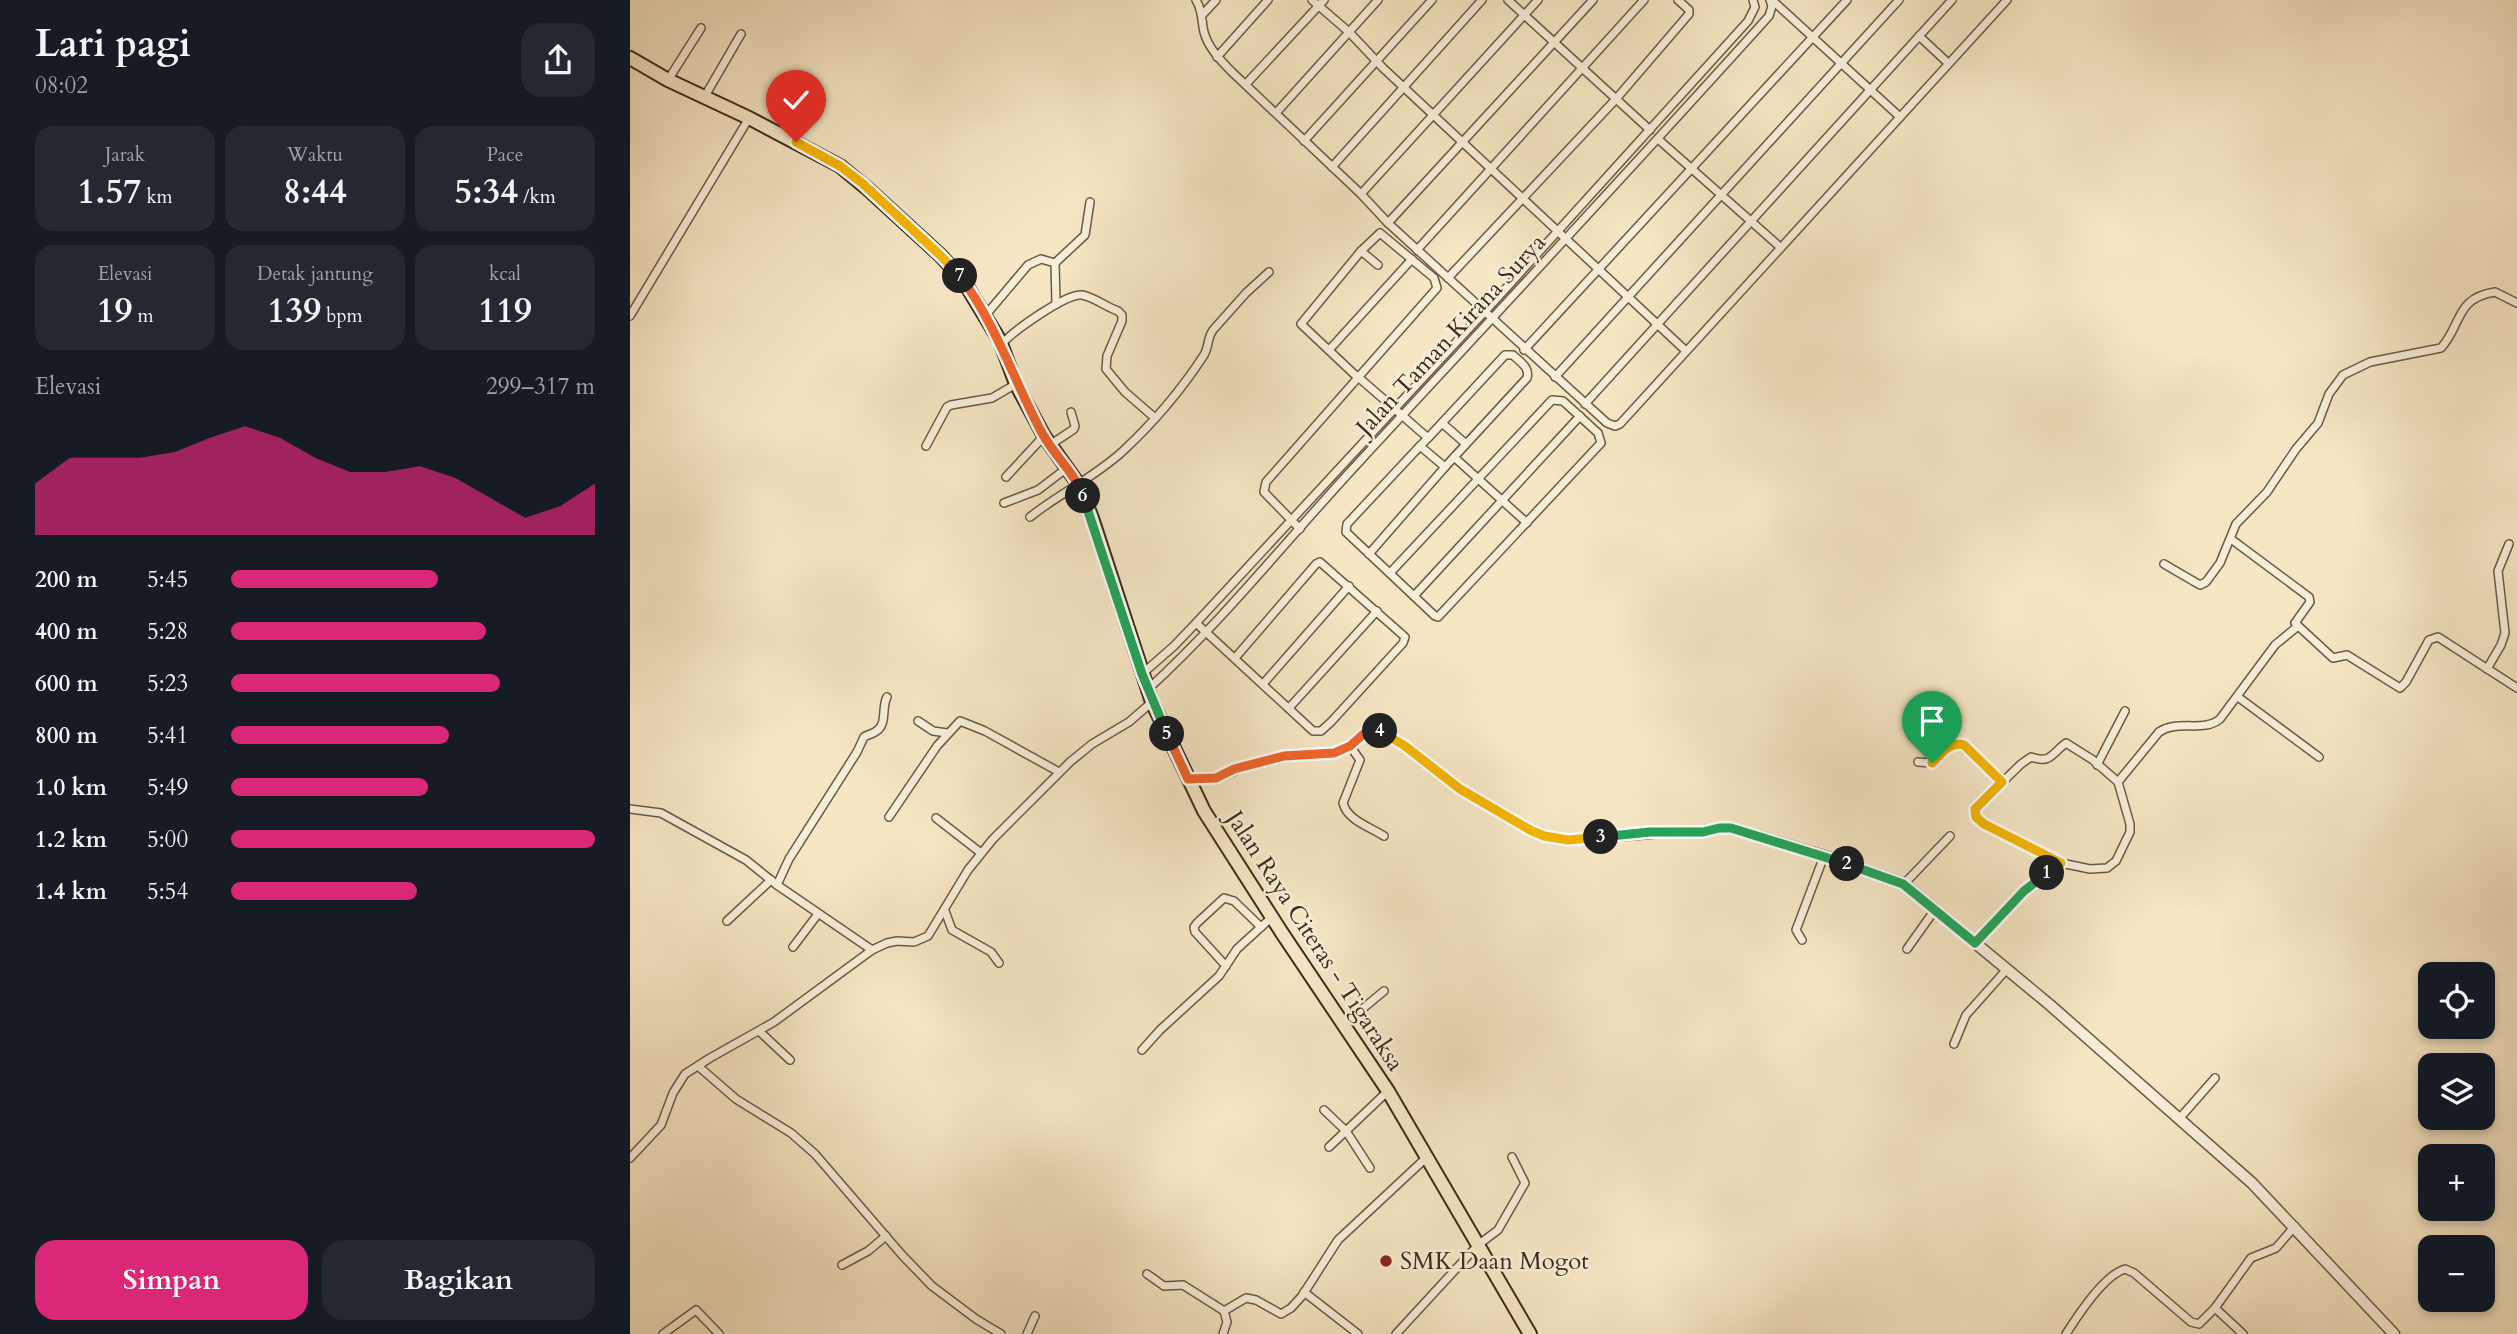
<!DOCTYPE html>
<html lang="id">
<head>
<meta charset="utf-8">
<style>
  :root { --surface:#171b24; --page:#242831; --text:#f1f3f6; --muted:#9ea1a6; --accent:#db2777 }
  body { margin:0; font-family:Cardo,serif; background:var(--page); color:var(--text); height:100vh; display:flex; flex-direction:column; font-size:26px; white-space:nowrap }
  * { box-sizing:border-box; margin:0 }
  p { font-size:23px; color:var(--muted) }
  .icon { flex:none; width:38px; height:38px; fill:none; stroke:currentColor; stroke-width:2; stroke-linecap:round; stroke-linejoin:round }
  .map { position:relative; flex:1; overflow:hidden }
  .details { display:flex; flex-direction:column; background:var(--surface); width:630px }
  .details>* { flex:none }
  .fabs { position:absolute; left:1788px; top:962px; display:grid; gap:14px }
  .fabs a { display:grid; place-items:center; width:77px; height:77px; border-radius:14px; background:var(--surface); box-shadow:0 4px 10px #0003; font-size:35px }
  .pin { position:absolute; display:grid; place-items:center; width:60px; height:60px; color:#fff; margin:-72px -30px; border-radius:50% 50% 50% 0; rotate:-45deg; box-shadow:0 0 7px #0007 }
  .pin .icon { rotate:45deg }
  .km { position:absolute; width:35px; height:35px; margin:-18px; border-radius:50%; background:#222; color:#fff; font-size:19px; line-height:35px; text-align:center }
  .round { display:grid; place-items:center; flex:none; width:74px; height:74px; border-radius:21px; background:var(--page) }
  .headline { display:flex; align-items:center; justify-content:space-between; height:119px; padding:0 35px }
  h1 { font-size:38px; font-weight:700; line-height:52px }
  .stats { display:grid; grid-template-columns:repeat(3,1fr); gap:10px; height:119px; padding:7px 35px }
  .stats div { display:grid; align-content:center; border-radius:18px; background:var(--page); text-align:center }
  .stats b { font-size:35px; font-weight:700 }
  .stats small { font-size:19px; font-weight:400 }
  .stats p { font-size:19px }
  .chart { height:196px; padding:14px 35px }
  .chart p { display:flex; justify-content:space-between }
  .chart svg { width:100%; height:126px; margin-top:7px; fill:var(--accent); opacity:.7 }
  .action { display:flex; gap:14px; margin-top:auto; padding:14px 35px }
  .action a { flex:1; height:80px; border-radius:21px; background:var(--accent); color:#fff; font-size:28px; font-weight:700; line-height:80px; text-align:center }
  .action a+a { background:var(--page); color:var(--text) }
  ul { padding:0 35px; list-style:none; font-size:23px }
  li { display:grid; grid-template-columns:112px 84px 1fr; align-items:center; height:52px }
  li i { height:18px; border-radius:9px; background:var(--accent) }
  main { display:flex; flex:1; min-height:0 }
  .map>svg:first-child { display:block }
</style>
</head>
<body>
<main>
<section class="details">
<div class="headline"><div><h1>Lari pagi</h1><p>08:02</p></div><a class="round"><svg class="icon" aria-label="share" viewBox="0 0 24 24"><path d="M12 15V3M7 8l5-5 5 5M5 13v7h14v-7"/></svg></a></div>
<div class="stats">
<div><p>Jarak</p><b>1.57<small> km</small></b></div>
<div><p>Waktu</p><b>8:44</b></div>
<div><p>Pace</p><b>5:34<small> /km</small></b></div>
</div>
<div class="stats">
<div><p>Elevasi</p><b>19<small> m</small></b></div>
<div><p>Detak jantung</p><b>139<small> bpm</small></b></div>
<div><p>kcal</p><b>119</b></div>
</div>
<div class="chart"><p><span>Elevasi</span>299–317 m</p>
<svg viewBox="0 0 160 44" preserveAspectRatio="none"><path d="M0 44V26L10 17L20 17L30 17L40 15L50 10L60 6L70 10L80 17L90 22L100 22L110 20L120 24L130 31L140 38L150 34L160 26V44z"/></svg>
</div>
<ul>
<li><b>200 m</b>5:45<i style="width:57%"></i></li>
<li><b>400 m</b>5:28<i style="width:70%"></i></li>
<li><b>600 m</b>5:23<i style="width:74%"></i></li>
<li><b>800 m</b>5:41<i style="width:60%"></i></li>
<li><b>1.0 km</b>5:49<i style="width:54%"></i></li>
<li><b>1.2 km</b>5:00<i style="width:100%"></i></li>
<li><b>1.4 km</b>5:54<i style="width:51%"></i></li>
</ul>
<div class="action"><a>Simpan</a><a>Bagikan</a></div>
</section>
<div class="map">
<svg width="1887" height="1334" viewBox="0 0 1887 1334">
  <rect width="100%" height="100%" fill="#f6e6c4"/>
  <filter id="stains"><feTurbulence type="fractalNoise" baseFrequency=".00286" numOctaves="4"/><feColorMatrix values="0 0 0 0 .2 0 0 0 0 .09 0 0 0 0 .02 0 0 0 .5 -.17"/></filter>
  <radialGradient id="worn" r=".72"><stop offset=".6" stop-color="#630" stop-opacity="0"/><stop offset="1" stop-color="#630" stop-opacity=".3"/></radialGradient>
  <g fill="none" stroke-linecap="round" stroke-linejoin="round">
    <g stroke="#6b5a44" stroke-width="10">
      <g id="minor">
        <path d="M 566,0 C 573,11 571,20 574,32 C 578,48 592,62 603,73 L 731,194 L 758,223 L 977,423 L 985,426 L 990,424 L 1377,0"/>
        <path d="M 682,0 L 719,32 L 753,68 L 1056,351"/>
        <path d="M 878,0 L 1020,130"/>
        <path d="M 1142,0 L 1270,117"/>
        <path d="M 573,14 L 586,0"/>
        <path d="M 1289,36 L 1318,63"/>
        <path d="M 587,57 L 638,0"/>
        <path d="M 38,80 L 71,28"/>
        <path d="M 616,84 L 694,0"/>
        <path d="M 75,96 L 111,34"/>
        <path d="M 646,113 L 748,0"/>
        <path d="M 1028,139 L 1150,247"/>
        <path d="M 674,141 L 802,0"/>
        <path d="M 702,167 L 852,0"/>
        <path d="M 731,194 L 908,0"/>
        <path d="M 758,223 L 963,0"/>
        <path d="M 787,250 L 1014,0"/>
        <path d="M 731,251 L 748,265"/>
        <path d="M 425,263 L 455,235 L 460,202"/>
        <path d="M 818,278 L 986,99 L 1059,14 L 1059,10 L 1048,0"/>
        <path d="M 0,316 L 119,118"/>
        <path d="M 355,316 L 398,265 L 411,259 L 425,263 L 426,304"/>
        <path d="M 372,344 C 382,332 436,293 452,295 C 464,297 476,307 488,311 L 492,315 L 492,321 L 477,356 L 476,369 L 495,392 L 525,418"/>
        <path d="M 699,350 L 782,259"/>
        <path d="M 894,350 L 1217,0"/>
        <path d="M 925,377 L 1269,0"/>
        <path d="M 955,404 L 1322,0"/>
        <path d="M 812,423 L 836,444"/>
        <path d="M 420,445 L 444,429 L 445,426 L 441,412"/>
        <path d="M 296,446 L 317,407 L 321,405 L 362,398 L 386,384"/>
        <path d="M 824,457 L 897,523"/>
        <path d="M 376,477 L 414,436"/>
        <path d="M 374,503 L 408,490 L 437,468"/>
        <path d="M 400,517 C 430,493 465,477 493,451 C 523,423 552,389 574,355 C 579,347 577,338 583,330 L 616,293 L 639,272"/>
        <path d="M 670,529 L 634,492 L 636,482 L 807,288 L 804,278 L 750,233 L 731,251 L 671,324 L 724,374 L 727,376 L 798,438 L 790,446 L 815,467 L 897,378 C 900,367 890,362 883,355 L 875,355 L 798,438"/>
        <path d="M 1601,539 L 1679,597 L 1680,602 L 1665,623 L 1703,658 L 1717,655 L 1770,688 L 1776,682 L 1799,640 L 1808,637 L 1887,688"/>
        <path d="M 739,554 L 815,467"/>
        <path d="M 1534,564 L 1570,585 L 1576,582 L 1590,563 L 1606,524 L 1637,492 L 1666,449 L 1688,423 L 1699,394 L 1713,375 L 1740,362 L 1811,348 C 1832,325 1825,298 1865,292 L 1887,303"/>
        <path d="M 760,573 L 922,400 L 933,401 L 968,433 L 971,443 L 808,617 L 805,616 L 716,532 L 717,524 L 790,446"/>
        <path d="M 784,596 L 950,416"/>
        <path d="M 566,623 L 683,731 L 691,731 L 701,722 L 773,643 L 775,637 L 690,562 L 686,564 L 605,658"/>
        <path d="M 1857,669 L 1871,645 L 1875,633 L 1868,571 L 1879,544"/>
        <path d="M 512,674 L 544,646 L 566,623 L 869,296 L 1118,21 L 1125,7 L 1123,0"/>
        <path d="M 633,684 L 719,586"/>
        <path d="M 517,690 C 594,620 659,537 730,461 C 867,313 1004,166 1139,16 L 1142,6 L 1140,0"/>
        <path d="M 1608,697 L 1689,757"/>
        <path d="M 659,708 L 747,611"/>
        <path d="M 288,721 L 303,731 L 317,733"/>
        <path d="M 720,746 L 730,760 L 713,803 C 717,820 740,827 754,836"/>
        <path d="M 1288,762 L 1302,763 L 1320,746 L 1330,744 L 1372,782"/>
        <path d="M 1467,765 L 1495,711"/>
        <path d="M 1488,782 L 1500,824 L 1500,832 L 1486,861 L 1477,868 L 1460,869 L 1431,863 L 1354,824 L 1344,814 L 1345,809 L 1391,764 L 1401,757 C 1421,764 1421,754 1436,743 L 1463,760 L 1488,782 L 1529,732 C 1548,719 1573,733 1590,719 L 1645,645 L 1668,626"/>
        <path d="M 0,809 L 31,813 L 116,860 L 147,885 L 242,950"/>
        <path d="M 259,817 L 307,746 L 330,721 L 355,731 L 429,772"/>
        <path d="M 306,818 L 351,853"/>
        <path d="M 1274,884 L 1320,836"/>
        <path d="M 147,885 L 159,859 L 227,752 L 234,737 C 237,735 242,734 245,732 C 258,725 251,708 257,697"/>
        <path d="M 315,911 L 322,930 L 361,952 L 369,963"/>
        <path d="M 97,921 L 141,880"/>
        <path d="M 1172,940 L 1166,930 L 1194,856"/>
        <path d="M 1345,943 L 1394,891 L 1431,863"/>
        <path d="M 163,947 L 188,914"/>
        <path d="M 1277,949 L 1304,911"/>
        <path d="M 596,966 L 565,932 L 564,927 L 567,923 L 594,898 L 604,901 L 631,927"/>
        <path d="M 713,1025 L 754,991"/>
        <path d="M 129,1031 L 160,1060"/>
        <path d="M 1324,1044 L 1336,1015 L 1377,969"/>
        <path d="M 512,1050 L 530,1030 L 589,976 L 607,949 L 642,917"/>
        <path d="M 68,1066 L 106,1099 L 161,1133 L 185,1154 L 272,1255 L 302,1286 L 346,1319 L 371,1334"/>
        <path d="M 694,1110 L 716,1131 L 740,1168"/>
        <path d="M 1549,1119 L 1585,1078"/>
        <path d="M 699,1147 L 758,1091"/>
        <path d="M 0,1158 L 31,1125 L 43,1093 L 55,1074 L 80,1058 L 144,1022 L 242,950 L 257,943 L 267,941 L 284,942 L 298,936 L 338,870 L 363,839 L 440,762 L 462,744 L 499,722 L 522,702"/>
        <path d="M 212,1265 L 238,1251 L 256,1236"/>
        <path d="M 517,1274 L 534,1286 L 553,1285 L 594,1311"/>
        <path d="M 674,1292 L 728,1334"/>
        <path d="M 1585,1308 L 1613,1334"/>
        <path d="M 33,1334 L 66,1310 L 89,1334"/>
        <path d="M 397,1334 L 405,1316"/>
        <path d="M 593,1334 L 597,1322 L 594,1311 L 616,1298 L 626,1300 L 651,1314 L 661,1308 L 672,1296 L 708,1240 L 797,1157"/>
        <path d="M 766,1334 L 848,1245 L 868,1230 L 895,1183 L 882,1157"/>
        <path d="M 1436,1334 C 1448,1315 1474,1275 1495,1269 L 1504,1273 L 1561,1322 L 1569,1324 L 1585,1308 L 1621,1258 L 1646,1248 L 1665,1226"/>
      </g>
    </g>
    <g stroke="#6b5a44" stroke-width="13">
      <path id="tertiary" d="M 558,779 L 586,778 L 608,768 L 655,756 L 704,753 L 720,746 L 738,730 L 746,729 L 775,746 L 830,789 L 900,830 L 914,836 L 938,840 L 1031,832 L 1073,832 L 1089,828 L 1101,828 L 1194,856 L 1274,884 L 1420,1005 L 1622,1183 L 1764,1334"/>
    </g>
    <g stroke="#3d2b1a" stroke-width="16">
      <path id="primary" d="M 0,58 L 38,80 L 119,118 L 210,166 L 239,190 L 311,256 L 333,280 L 370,341 L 386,384 L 414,436 L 449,485 L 462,518 L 522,702 L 574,811 L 652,933 L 758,1091 L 900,1334"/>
    </g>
    <use href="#minor" stroke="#f9efd9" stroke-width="7"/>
    <use href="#tertiary" stroke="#f9efd9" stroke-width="10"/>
    <use href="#primary" stroke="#f6e6c4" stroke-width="12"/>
  </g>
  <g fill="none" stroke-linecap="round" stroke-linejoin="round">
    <g stroke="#fff" stroke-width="14">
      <path id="split-1" d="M 1302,763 C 1311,754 1320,741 1334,745 L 1372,782 L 1345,809 L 1346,817 L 1354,824 L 1431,863 L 1417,873"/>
    </g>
    <g stroke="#fff" stroke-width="14">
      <path id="split-2" d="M 1217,864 L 1273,884 L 1345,943 L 1394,891 L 1417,873"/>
    </g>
    <g stroke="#fff" stroke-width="14">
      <path id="split-3" d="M 971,837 L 1020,832 L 1073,832 L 1089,828 L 1101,828 L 1217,864"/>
    </g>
    <g stroke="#fff" stroke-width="14">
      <path id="split-4" d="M 750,731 L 775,746 L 830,789 L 900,830 L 914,836 L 938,840 L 971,837"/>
    </g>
    <g stroke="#fff" stroke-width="14">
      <path id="split-5" d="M 537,734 L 558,779 L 586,778 L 604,769 L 654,756 L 704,753 L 720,746 L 738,730 L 750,731"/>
    </g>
    <g stroke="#fff" stroke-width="14">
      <path id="split-6" d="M 453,496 L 512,674 L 537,734"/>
    </g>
    <g stroke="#fff" stroke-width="14">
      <path id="split-7" d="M 330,276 C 366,324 384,381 412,433 C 424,455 444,472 453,496"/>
    </g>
    <g stroke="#fff" stroke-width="14">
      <path id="split-8" d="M 166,142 L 210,166 L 232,183 L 311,256 L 330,276"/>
    </g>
    <use href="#split-1" stroke="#f5b400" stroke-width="9"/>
    <use href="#split-2" stroke="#22a559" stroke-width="9"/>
    <use href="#split-3" stroke="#22a559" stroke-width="9"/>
    <use href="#split-4" stroke="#f5b400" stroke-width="9"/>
    <use href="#split-5" stroke="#f0652b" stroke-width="9"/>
    <use href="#split-6" stroke="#22a559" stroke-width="9"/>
    <use href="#split-7" stroke="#f0652b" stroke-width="9"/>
    <use href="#split-8" stroke="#f5b400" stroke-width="9"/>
  </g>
  <circle fill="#8f2418" stroke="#f9efd9" stroke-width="2.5" cx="756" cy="1261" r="7"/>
  <g text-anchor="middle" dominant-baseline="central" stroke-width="5" stroke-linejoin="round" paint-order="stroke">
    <g font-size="24" fill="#3d2b1a" stroke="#f9efd9">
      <text transform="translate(821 335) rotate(-47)">Jalan Taman Kirana Surya</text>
      <text transform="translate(685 941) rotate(57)">Jalan Raya Citeras - Tigaraksa</text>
    </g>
    <g font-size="24" fill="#3d2b1a" stroke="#f9efd9" text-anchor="start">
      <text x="770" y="1261">SMK Daan Mogot</text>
    </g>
  </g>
  <rect width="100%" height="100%" filter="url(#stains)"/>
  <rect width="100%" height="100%" fill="url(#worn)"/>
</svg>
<div class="fabs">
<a><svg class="icon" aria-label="locate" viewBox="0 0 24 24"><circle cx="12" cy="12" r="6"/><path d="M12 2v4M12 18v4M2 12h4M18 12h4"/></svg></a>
<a><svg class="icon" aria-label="layers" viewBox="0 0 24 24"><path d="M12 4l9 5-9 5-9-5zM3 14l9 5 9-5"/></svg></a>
<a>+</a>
<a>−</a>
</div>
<div class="pin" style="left:1302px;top:763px;background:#1e9e55"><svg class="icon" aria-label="arrive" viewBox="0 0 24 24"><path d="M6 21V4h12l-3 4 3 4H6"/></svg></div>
<div class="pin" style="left:166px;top:142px;background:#d93025"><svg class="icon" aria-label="check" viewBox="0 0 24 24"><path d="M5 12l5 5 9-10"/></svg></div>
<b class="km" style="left:1417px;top:873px">1</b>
<b class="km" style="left:1217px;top:864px">2</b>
<b class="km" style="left:971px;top:837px">3</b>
<b class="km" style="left:750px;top:731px">4</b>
<b class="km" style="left:537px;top:734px">5</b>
<b class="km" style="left:453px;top:496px">6</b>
<b class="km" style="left:330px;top:276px">7</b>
</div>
</main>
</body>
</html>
